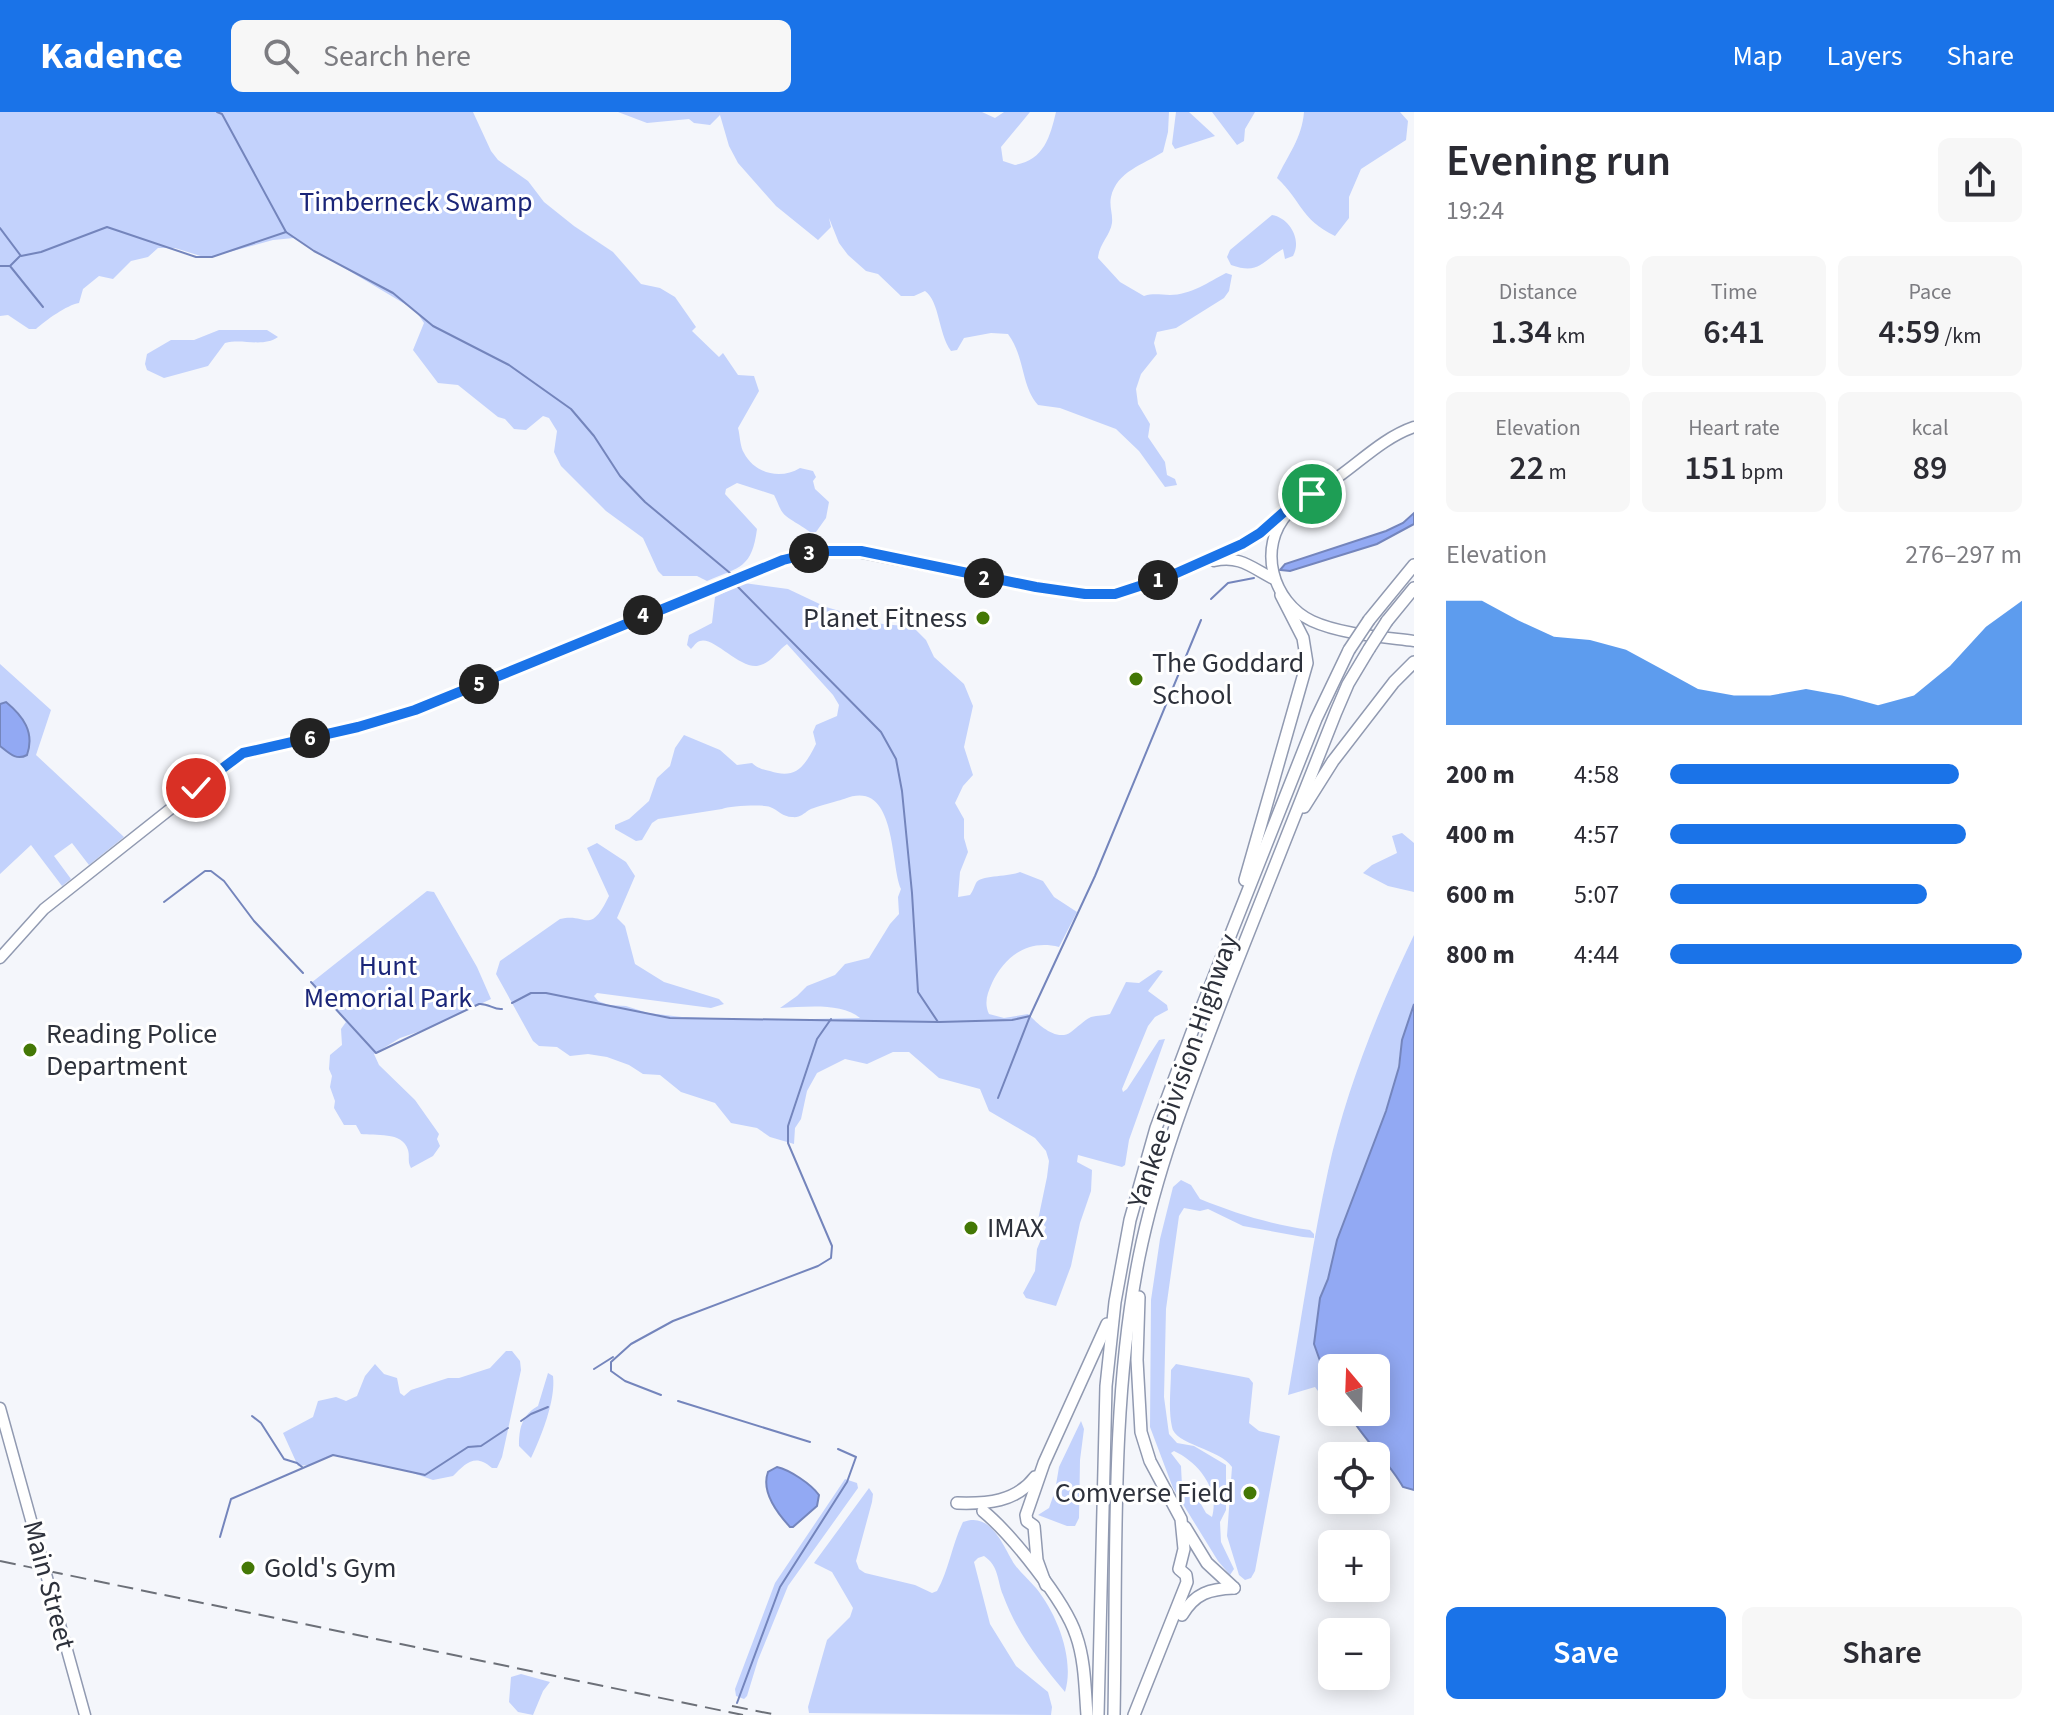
<!DOCTYPE html>
<html lang="en">
<head>
<meta charset="utf-8">
<style>
  :root { --surface:#fff; --page:#f7f7f7; --text:#2b2b33; --muted:#7c7c81; --accent:#1a73e8 }
  body { margin:0; font-family:"Source Sans 3",sans-serif; background:var(--page); color:var(--text); height:100vh; display:flex; flex-direction:column; font-size:30px; white-space:nowrap }
  * { box-sizing:border-box; margin:0 }
  p { font-size:26px; color:var(--muted) }
  .icon { flex:none; width:44px; height:44px; fill:none; stroke:currentColor; stroke-width:2; stroke-linecap:round; stroke-linejoin:round }
  .map { position:relative; flex:1; overflow:hidden }
  .details { display:flex; flex-direction:column; background:var(--surface); width:640px }
  .details>* { flex:none }
  .needle { width:52px; rotate:341deg }
  .tools { position:absolute; left:1318px; top:1242px; display:grid; gap:16px }
  .tools a { display:grid; place-items:center; width:72px; height:72px; border-radius:12px; background:var(--surface); box-shadow:0 4px 20px #0003; font-size:40px }
  .pin { position:absolute; display:grid; place-items:center; width:68px; height:68px; color:#fff; margin:-34px; border:4px solid #fff; border-radius:50%; box-shadow:0 2px 8px #0007 }
  .km { position:absolute; width:40px; height:40px; margin:-20px; border-radius:50%; background:#222; color:#fff; font-size:22px; line-height:40px; text-align:center }
  .round { display:grid; place-items:center; flex:none; width:84px; height:84px; border-radius:12px; background:var(--page) }
  .overview { display:flex; align-items:center; justify-content:space-between; height:136px; padding:0 32px }
  h1 { font-size:44px; font-weight:600; line-height:60px }
  .metrics { display:grid; grid-template-columns:repeat(3,1fr); gap:12px; height:136px; padding:8px 32px }
  .metrics div { display:grid; align-content:center; border-radius:12px; background:var(--page); text-align:center }
  .metrics b { font-size:34px; font-weight:600 }
  .metrics small { font-size:22px; font-weight:400 }
  .metrics p { font-size:22px }
  .chart { height:224px; padding:16px 32px }
  .chart p { display:flex; justify-content:space-between }
  .chart svg { width:100%; height:144px; margin-top:8px; fill:var(--accent); opacity:.7 }
  .button { display:flex; gap:16px; margin-top:auto; padding:16px 32px }
  .button a { flex:1; height:92px; border-radius:12px; background:var(--accent); color:#fff; font-size:32px; font-weight:600; line-height:92px; text-align:center }
  .button a+a { background:var(--page); color:var(--text) }
  ul { padding:0 32px; list-style:none; font-size:26px }
  li { display:grid; grid-template-columns:128px 96px 1fr; align-items:center; height:60px }
  li i { height:20px; border-radius:10px; background:var(--accent) }
  header { display:flex; align-items:center; gap:48px; box-sizing:border-box; height:112px; padding:0 40px; background:var(--accent); color:#fff }
  header strong { font-size:38px }
  nav { display:flex; gap:44px; margin-inline-start:auto; font-size:28px }
  .search { width:560px; height:72px; background:var(--page); display:flex; align-items:center; gap:20px; box-sizing:border-box; padding:0 28px; border-radius:12px; color:var(--muted); font-size:30px }
  main { display:flex; flex:1; min-height:0 }
  .map>svg:first-child { display:block }
</style>
</head>
<body>
<header>
<strong>Kadence</strong>
<div class="search"><svg class="icon" aria-label="search" viewBox="0 0 24 24"><circle cx="10" cy="10" r="6"/><path d="M15 15l6 6"/></svg>Search here</div>
<nav><a>Map</a><a>Layers</a><a>Share</a></nav>
</header>
<main>
<div class="map">
<svg width="1414" height="1603" viewBox="0 0 1414 1603">
  <rect width="100%" height="100%" fill="#f4f6fb"/>
  <g fill="#c3d2fc" fill-rule="evenodd">
    <path d="M 0,0 L 473,0 L 491,39 L 498,48 L 528,69 L 544,90 L 574,114 L 613,140 L 641,172 L 660,176 L 675,185 L 696,215 L 692,219 L 719,245 L 723,241 L 738,263 L 754,264 L 759,279 L 738,316 C 740,323 740,335 744,341 C 755,362 781,368 800,356 L 813,359 L 816,365 L 813,369 L 815,377 L 829,390 L 826,406 L 816,420 L 810,420 C 804,415 785,405 783,401 C 779,396 777,388 774,383 L 737,371 L 726,377 L 725,382 L 757,417 C 752,456 740,455 707,469 L 697,464 L 663,464 L 658,459 L 643,426 L 606,399 L 561,354 L 554,340 L 557,319 L 549,306 L 543,304 L 526,318 L 514,317 L 505,307 L 498,305 L 458,273 L 438,271 L 413,238 L 424,211 L 415,198 L 294,126 L 273,128 L 207,146 L 175,136 L 158,136 L 148,145 L 131,149 L 113,167 L 99,164 L 83,177 L 79,191 C 67,193 46,208 36,217 L 29,217 L 8,203 L 0,204 Z"/>
    <path d="M 618,0 L 982,0 L 995,6 L 1004,0 L 1030,0 L 1001,35 L 1003,49 L 1015,53 C 1044,48 1050,25 1056,0 L 1169,0 L 1168,20 L 1163,40 C 1143,53 1117,59 1111,85 C 1109,94 1113,102 1112,111 C 1110,124 1099,132 1098,146 L 1120,170 L 1144,184 C 1154,181 1160,183 1170,183 C 1190,183 1209,170 1226,161 L 1232,163 L 1229,179 L 1224,186 L 1176,216 L 1157,220 L 1154,231 L 1157,242 L 1141,262 L 1136,277 L 1138,292 L 1150,312 L 1148,325 L 1165,350 L 1167,363 L 1175,367 L 1177,373 L 1165,375 L 1139,339 L 1116,317 L 1060,296 L 1038,293 C 1021,274 1025,245 1008,222 L 991,221 L 964,226 L 957,238 L 951,239 C 938,221 940,190 925,179 L 914,184 L 901,184 L 878,162 L 866,159 L 848,143 L 839,131 L 829,106 L 831,115 L 818,128 L 776,94 L 738,51 L 729,34 L 720,3 L 710,13 L 694,11 L 689,7 L 647,11 Z"/>
    <path d="M 1176,0 L 1189,0 L 1215,24 L 1175,37 L 1172,32 Z"/>
    <path d="M 1212,0 L 1255,0 L 1245,17 L 1244,29 L 1237,33 Z"/>
    <path d="M 1304,0 L 1400,0 L 1408,9 L 1406,28 L 1361,57 L 1349,85 L 1349,106 L 1335,124 C 1300,107 1302,89 1277,66 C 1288,43 1302,26 1304,0 Z"/>
    <path d="M 1272,103 C 1290,106 1302,128 1293,144 L 1285,147 L 1283,137 C 1261,150 1259,163 1231,153 L 1227,145 L 1230,138 Z"/>
    <path d="M 219,218 L 267,218 L 278,225 C 262,236 243,226 225,231 L 208,254 L 164,266 L 147,258 L 145,252 L 147,242 L 171,228 L 194,228 Z"/>
    <path d="M 744,471 L 788,477 L 826,495 L 843,500 L 864,514 L 874,511 L 913,515 L 926,528 L 934,545 L 964,572 L 973,594 L 964,635 L 973,663 L 963,674 L 955,691 L 964,707 L 964,726 L 968,740 L 960,760 L 958,785 L 970,783 C 973,779 974,775 976,771 C 980,763 1009,765 1020,760 L 1043,769 L 1054,785 L 1077,800 L 1059,835 C 1028,827 1005,844 992,871 C 987,882 984,891 989,902 L 1004,906 L 1028,902 C 1036,910 1056,931 1071,920 C 1078,915 1083,909 1091,905 C 1098,903 1104,904 1110,902 L 1126,870 L 1139,871 L 1158,858 L 1163,859 L 1148,879 L 1167,893 L 1168,898 L 1155,905 L 1148,914 L 1122,977 L 1123,980 L 1127,977 L 1159,928 L 1165,927 L 1129,1028 L 1125,1053 L 1122,1055 L 1078,1043 L 1077,1050 L 1092,1058 L 1091,1079 L 1080,1111 L 1071,1154 L 1056,1194 L 1026,1186 L 1023,1181 L 1035,1159 L 1037,1137 L 1046,1115 L 1038,1108 L 1047,1065 L 1049,1049 L 1046,1039 L 1035,1026 L 989,999 L 980,977 L 939,966 L 909,940 L 893,940 L 867,952 L 845,947 L 817,961 L 807,979 L 801,1007 L 795,1016 L 794,1032 L 770,1025 L 757,1016 L 731,1011 L 715,991 L 681,980 L 660,963 L 643,962 L 629,953 L 607,945 L 588,942 L 570,944 L 557,935 L 539,934 L 533,929 L 496,862 L 500,849 L 560,807 C 587,800 589,825 609,784 L 587,736 L 597,731 L 626,750 L 635,764 L 617,806 L 625,814 L 635,852 L 664,870 L 719,887 L 724,892 L 711,896 L 597,881 L 594,884 L 598,889 L 609,893 L 626,894 L 648,901 L 682,905 L 767,908 L 860,906 C 841,890 804,895 780,896 L 797,884 L 807,874 L 835,863 L 845,852 L 869,846 L 890,812 L 899,802 L 898,785 L 901,777 C 890,752 897,665 844,687 C 835,690 814,695 809,698 C 803,702 800,706 792,705 C 783,705 778,698 770,695 C 763,692 729,694 722,697 L 658,707 L 652,711 L 642,728 L 636,729 L 615,717 L 615,713 L 629,707 L 649,689 L 657,666 L 670,654 L 675,636 L 684,623 L 720,638 L 737,653 L 752,651 C 759,657 762,657 770,659 C 796,668 805,654 816,632 L 813,620 L 816,613 L 837,604 L 839,593 L 833,583 L 787,532 C 778,538 771,552 757,554 C 739,556 713,524 700,529 C 696,530 694,534 691,537 L 687,533 L 689,523 L 712,511 L 715,485 Z"/>
    <path d="M 0,552 L 51,598 L 36,643 L 124,725 L 89,753 L 72,731 L 54,744 L 71,767 L 62,774 L 31,733 L 0,762 Z"/>
    <path d="M 1402,721 L 1414,731 L 1414,780 L 1388,774 L 1363,761 L 1372,753 L 1397,741 L 1392,724 Z"/>
    <path d="M 427,779 L 434,780 L 477,855 L 491,887 L 432,915 L 400,926 L 374,942 L 379,953 L 415,988 L 439,1022 L 437,1027 L 440,1034 L 433,1044 L 411,1056 C 407,1049 410,1045 408,1038 C 403,1019 374,1024 361,1022 L 356,1013 L 344,1013 L 334,996 L 335,989 L 330,975 L 332,964 L 329,957 L 330,943 L 342,933 L 341,917 L 346,910 L 311,871 Z"/>
    <path d="M 1414,823 L 1414,892 L 1402,927 L 1397,962 L 1374,1037 L 1337,1128 L 1328,1167 L 1320,1190 L 1314,1232 L 1324,1260 L 1332,1269 L 1332,1292 L 1324,1287 L 1315,1275 L 1288,1283 C 1301,1209 1312,1133 1328,1059 C 1346,978 1378,898 1414,823 Z"/>
    <path d="M 1181,1068 L 1191,1073 L 1200,1087 C 1237,1102 1270,1112 1310,1118 L 1314,1122 L 1314,1126 L 1303,1125 L 1243,1114 L 1208,1097 L 1200,1099 L 1184,1096 L 1179,1104 L 1166,1197 L 1164,1285 L 1169,1322 L 1177,1331 L 1194,1334 L 1226,1353 L 1226,1398 L 1220,1410 L 1221,1430 L 1234,1457 L 1230,1463 L 1218,1449 L 1173,1376 L 1150,1315 L 1151,1188 L 1160,1127 L 1173,1075 ZM 1174,1339 C 1198,1350 1220,1377 1212,1405 L 1206,1401 L 1197,1385 L 1182,1374 L 1181,1354 L 1171,1341 Z"/>
    <path d="M 506,1239 L 512,1239 L 520,1249 L 521,1258 L 502,1345 L 497,1356 L 492,1356 C 475,1341 466,1351 453,1364 L 433,1368 L 407,1359 L 334,1343 L 309,1353 L 298,1354 L 283,1321 L 313,1305 L 318,1289 L 336,1285 L 346,1289 L 357,1284 L 365,1264 L 375,1252 L 384,1262 L 397,1266 L 400,1281 L 404,1284 L 411,1278 L 448,1266 L 459,1266 L 490,1256 Z"/>
    <path d="M 1176,1252 L 1249,1266 L 1253,1271 L 1249,1311 L 1259,1319 L 1280,1324 L 1255,1459 L 1251,1466 L 1245,1468 L 1239,1463 L 1227,1424 L 1232,1355 C 1220,1337 1174,1332 1172,1315 C 1168,1297 1171,1276 1171,1258 Z"/>
    <path d="M 548,1261 L 553,1264 C 556,1288 541,1325 531,1346 L 519,1334 C 519,1316 522,1303 538,1294 Z"/>
    <path d="M 1081,1309 L 1084,1317 L 1080,1348 L 1079,1406 L 1075,1414 L 1067,1414 L 1038,1403 L 1049,1396 L 1055,1379 L 1059,1355 Z"/>
    <path d="M 845,1367 L 857,1371 L 858,1376 L 788,1474 L 758,1548 L 747,1584 L 744,1587 L 736,1584 L 735,1577 L 775,1471 Z"/>
    <path d="M 869,1376 L 873,1382 L 872,1390 L 856,1449 L 859,1457 L 865,1461 L 915,1473 L 932,1481 L 937,1479 C 949,1458 952,1432 963,1410 C 992,1399 1003,1435 1015,1453 C 1021,1461 1029,1468 1036,1476 C 1057,1502 1075,1547 1065,1580 C 1039,1549 1017,1521 1003,1483 C 997,1468 999,1454 984,1444 L 978,1446 L 974,1450 L 990,1512 L 1016,1554 L 1048,1580 L 1052,1595 L 1051,1603 L 809,1601 L 808,1595 L 827,1528 L 850,1505 L 853,1496 L 832,1460 L 814,1451 Z"/>
    <path d="M 521,1562 L 550,1570 L 543,1579 L 533,1603 L 518,1600 L 509,1590 L 511,1565 Z"/>
  </g>
  <g fill="#92a9f3" stroke="#7485bc" stroke-width="2">
    <path d="M 1414,401 L 1414,412 L 1377,432 L 1290,459 L 1280,458 L 1285,452 L 1386,419 L 1403,411 Z"/>
    <path d="M 6,590 C 23,604 35,620 27,643 C 16,649 9,641 0,634 L 0,592 Z"/>
    <path d="M 1414,892 L 1414,1378 L 1403,1375 C 1388,1348 1363,1328 1348,1300 L 1376,1300 L 1376,1256 L 1332,1256 L 1332,1269 L 1324,1260 L 1314,1232 L 1320,1186 L 1328,1167 L 1337,1128 L 1386,999 L 1399,955 L 1402,928 Z"/>
    <path d="M 777,1355 C 790,1358 811,1372 819,1383 L 817,1394 L 793,1415 L 790,1415 C 777,1401 761,1379 768,1360 Z"/>
  </g>
  <g fill="none" stroke-linecap="round" stroke-linejoin="round">
    <g stroke="#7485bc" stroke-width="2">
      <path d="M 217,0 L 222,2 L 286,120 L 314,139 L 393,181 L 433,214 L 509,253 L 571,297 L 594,324 L 620,364 L 645,390 L 730,461"/>
      <path d="M 0,116 L 21,144 L 41,140 L 107,115 L 196,145 L 212,145 L 286,120"/>
      <path d="M 20,144 L 10,154 L 43,195"/>
      <path d="M 0,154 L 10,154"/>
      <path d="M 737,474 L 881,620 L 896,647 L 902,679 L 912,781 L 918,880 L 938,910"/>
      <path d="M 1211,487 L 1228,471 L 1254,466"/>
      <path d="M 164,790 L 205,759 L 211,759 L 224,769 L 254,809 L 303,861"/>
      <path d="M 311,870 L 376,941 L 479,892 C 488,891 494,898 502,897"/>
      <path d="M 512,891 L 531,881 L 546,881 L 670,906 L 939,910 L 1012,908 L 1030,904"/>
      <path d="M 998,986 L 1030,904 L 1095,764 L 1201,508"/>
      <path d="M 594,1257 L 613,1245"/>
      <path d="M 661,1283 L 625,1269 L 611,1259 L 611,1250 L 631,1232 L 673,1209 L 818,1154 L 831,1146 L 832,1134 L 788,1031 L 788,1014 L 817,927 L 831,907"/>
      <path d="M 678,1289 L 810,1330"/>
      <path d="M 252,1304 L 261,1311 L 284,1347 L 297,1351 L 302,1355"/>
      <path d="M 521,1309 L 531,1302 L 548,1295"/>
      <path d="M 220,1425 L 231,1387 L 333,1343 L 425,1363 L 468,1335 L 481,1334 L 508,1316"/>
      <path d="M 737,1591 L 780,1475 L 847,1370 L 856,1345 L 838,1337"/>
    </g>
    <g stroke="#919ab1" stroke-width="13">
      <g id="major">
        <path d="M 1414,315 C 1385,325 1362,348 1338,365 C 1321,376 1302,386 1288,401 C 1257,435 1272,490 1312,509 C 1340,522 1383,525 1414,529"/>
        <path d="M 1214,449 C 1240,443 1252,456 1274,467"/>
        <path d="M 0,846 L 44,797 L 236,645 L 250,639 L 358,615 L 415,598 L 783,448 L 812,440 L 854,439 L 1036,475 L 1085,482 L 1115,482 L 1170,464 L 1242,432 L 1260,421 L 1285,399 L 1298,393"/>
        <path d="M 0,1296 L 85,1603"/>
      </g>
    </g>
    <g stroke="#919ab1" stroke-width="14">
      <g id="highway">
        <path d="M 1369,508 L 1414,453"/>
        <path d="M 1387,509 L 1414,476"/>
        <path d="M 1304,695 L 1333,649 L 1394,570 L 1414,550"/>
        <path d="M 1245,768 L 1307,551 L 1303,526 L 1281,483"/>
        <path d="M 957,1391 C 987,1392 1016,1390 1035,1365"/>
        <path d="M 983,1399 C 1011,1422 1065,1489 1076,1523 C 1085,1548 1085,1577 1087,1603"/>
        <path d="M 1185,1415 L 1207,1451 L 1234,1476"/>
        <path d="M 1046,1473 L 1037,1448 L 1034,1414 L 1027,1409 L 1026,1403 L 1044,1351 L 1107,1212"/>
        <path d="M 1182,1503 C 1195,1481 1210,1477 1234,1476"/>
        <path d="M 1098,1603 L 1106,1274 L 1115,1190 L 1130,1108 L 1156,1016 L 1192,920 L 1316,607 L 1349,538"/>
        <path d="M 1114,1603 C 1117,1453 1110,1292 1139,1145 C 1158,1051 1193,964 1227,875 C 1263,783 1300,692 1336,600 L 1348,572 L 1369,537"/>
        <path d="M 1134,1603 L 1187,1470 L 1186,1463 L 1179,1457 L 1184,1437 L 1181,1407 L 1150,1349 L 1141,1320 L 1137,1248 L 1139,1185"/>
      </g>
    </g>
    <use href="#major" stroke="#fff" stroke-width="10"/>
    <use href="#highway" stroke="#fff" stroke-width="11"/>
    <g stroke="#6c7078" stroke-width="2" stroke-dasharray="16 8" stroke-linecap="butt">
      <path d="M 0,1449 L 743,1603"/>
      <path d="M 732,1594 L 777,1603"/>
    </g>
    <g stroke="#919ab1" stroke-width="14" stroke-linecap="butt">
      <g id="highway-bridge">
        <path d="M 1369,537 L 1387,509"/>
        <path d="M 1349,538 L 1369,508"/>
      </g>
    </g>
    <use href="#highway-bridge" stroke="#fff" stroke-width="11"/>
  </g>
  <g fill="none" stroke-linecap="round" stroke-linejoin="round">
    <g stroke="#fff" stroke-width="16">
      <path id="route" d="M 196,676 L 243,641 L 358,615 L 415,598 L 783,448 L 820,439 L 861,439 L 1036,475 L 1085,482 L 1115,482 L 1170,464 L 1242,432 L 1260,421 L 1285,399 L 1312,382"/>
    </g>
    <use href="#route" stroke="#1a73e8" stroke-width="10"/>
  </g>
  <g fill="#447805" stroke="#fff" stroke-width="3">
    <circle cx="983" cy="506" r="8"/>
    <circle cx="1136" cy="567" r="8"/>
    <circle cx="30" cy="938" r="8"/>
    <circle cx="971" cy="1116" r="8"/>
    <circle cx="1250" cy="1381" r="8"/>
    <circle cx="248" cy="1456" r="8"/>
  </g>
  <g text-anchor="middle" dominant-baseline="central" stroke-width="6" stroke-linejoin="round" paint-order="stroke">
    <g font-size="28" fill="#1a2578" stroke="#fff">
      <text x="416" y="90">Timberneck Swamp</text>
      <text x="388" y="854">Hunt<tspan x="388" dy="32">Memorial Park</tspan></text>
    </g>
    <g font-size="28" fill="#2d313b" stroke="#fff" text-anchor="start">
      <text x="967" y="506" text-anchor="end">Planet Fitness</text>
      <text x="1152" y="551">The Goddard<tspan x="1152" dy="32">School</tspan></text>
      <text x="46" y="922">Reading Police<tspan x="46" dy="32">Department</tspan></text>
      <text x="987" y="1116">IMAX</text>
      <text x="1234" y="1381" text-anchor="end">Comverse Field</text>
      <text x="264" y="1456">Gold's Gym</text>
    </g>
    <g font-size="28" fill="#2d313b" stroke="#fff">
      <text transform="translate(1183 959) rotate(-71)">Yankee Division Highway</text>
      <text transform="translate(49 1473) rotate(75)">Main Street</text>
    </g>
  </g>
</svg>
<div class="tools">
<a><svg class="needle" viewBox="-14 -14 28 28"><path d="M0-13l5 13h-10z" fill="#e53935"/><path d="M0 13l5-13h-10z" fill="#7c7c81"/></svg></a>
<a><svg class="icon" aria-label="locate" viewBox="0 0 24 24"><circle cx="12" cy="12" r="6"/><path d="M12 2v4M12 18v4M2 12h4M18 12h4"/></svg></a>
<a>+</a>
<a>−</a>
</div>
<div class="pin" style="left:1312px;top:382px;background:#1e9e55"><svg class="icon" aria-label="arrive" viewBox="0 0 24 24"><path d="M6 21V4h12l-3 4 3 4H6"/></svg></div>
<div class="pin" style="left:196px;top:676px;background:#d93025"><svg class="icon" aria-label="check" viewBox="0 0 24 24"><path d="M5 12l5 5 9-10"/></svg></div>
<b class="km" style="left:1158px;top:468px">1</b>
<b class="km" style="left:984px;top:466px">2</b>
<b class="km" style="left:809px;top:441px">3</b>
<b class="km" style="left:643px;top:503px">4</b>
<b class="km" style="left:479px;top:572px">5</b>
<b class="km" style="left:310px;top:626px">6</b>
</div>
<section class="details">
<div class="overview"><div><h1>Evening run</h1><p>19:24</p></div><a class="round"><svg class="icon" aria-label="share" viewBox="0 0 24 24"><path d="M12 15V3M7 8l5-5 5 5M5 13v7h14v-7"/></svg></a></div>
<div class="metrics">
<div><p>Distance</p><b>1.34<small> km</small></b></div>
<div><p>Time</p><b>6:41</b></div>
<div><p>Pace</p><b>4:59<small> /km</small></b></div>
</div>
<div class="metrics">
<div><p>Elevation</p><b>22<small> m</small></b></div>
<div><p>Heart rate</p><b>151<small> bpm</small></b></div>
<div><p>kcal</p><b>89</b></div>
</div>
<div class="chart"><p><span>Elevation</span>276–297 m</p>
<svg viewBox="0 0 160 44" preserveAspectRatio="none"><path d="M0 44V6L10 6L20 12L30 17L40 18L50 21L60 27L70 33L80 35L90 35L100 33L110 35L120 38L130 35L140 26L150 14L160 6V44z"/></svg>
</div>
<ul>
<li><b>200 m</b>4:58<i style="width:82%"></i></li>
<li><b>400 m</b>4:57<i style="width:84%"></i></li>
<li><b>600 m</b>5:07<i style="width:73%"></i></li>
<li><b>800 m</b>4:44<i style="width:100%"></i></li>
</ul>
<div class="button"><a>Save</a><a>Share</a></div>
</section>
</main>
</body>
</html>
